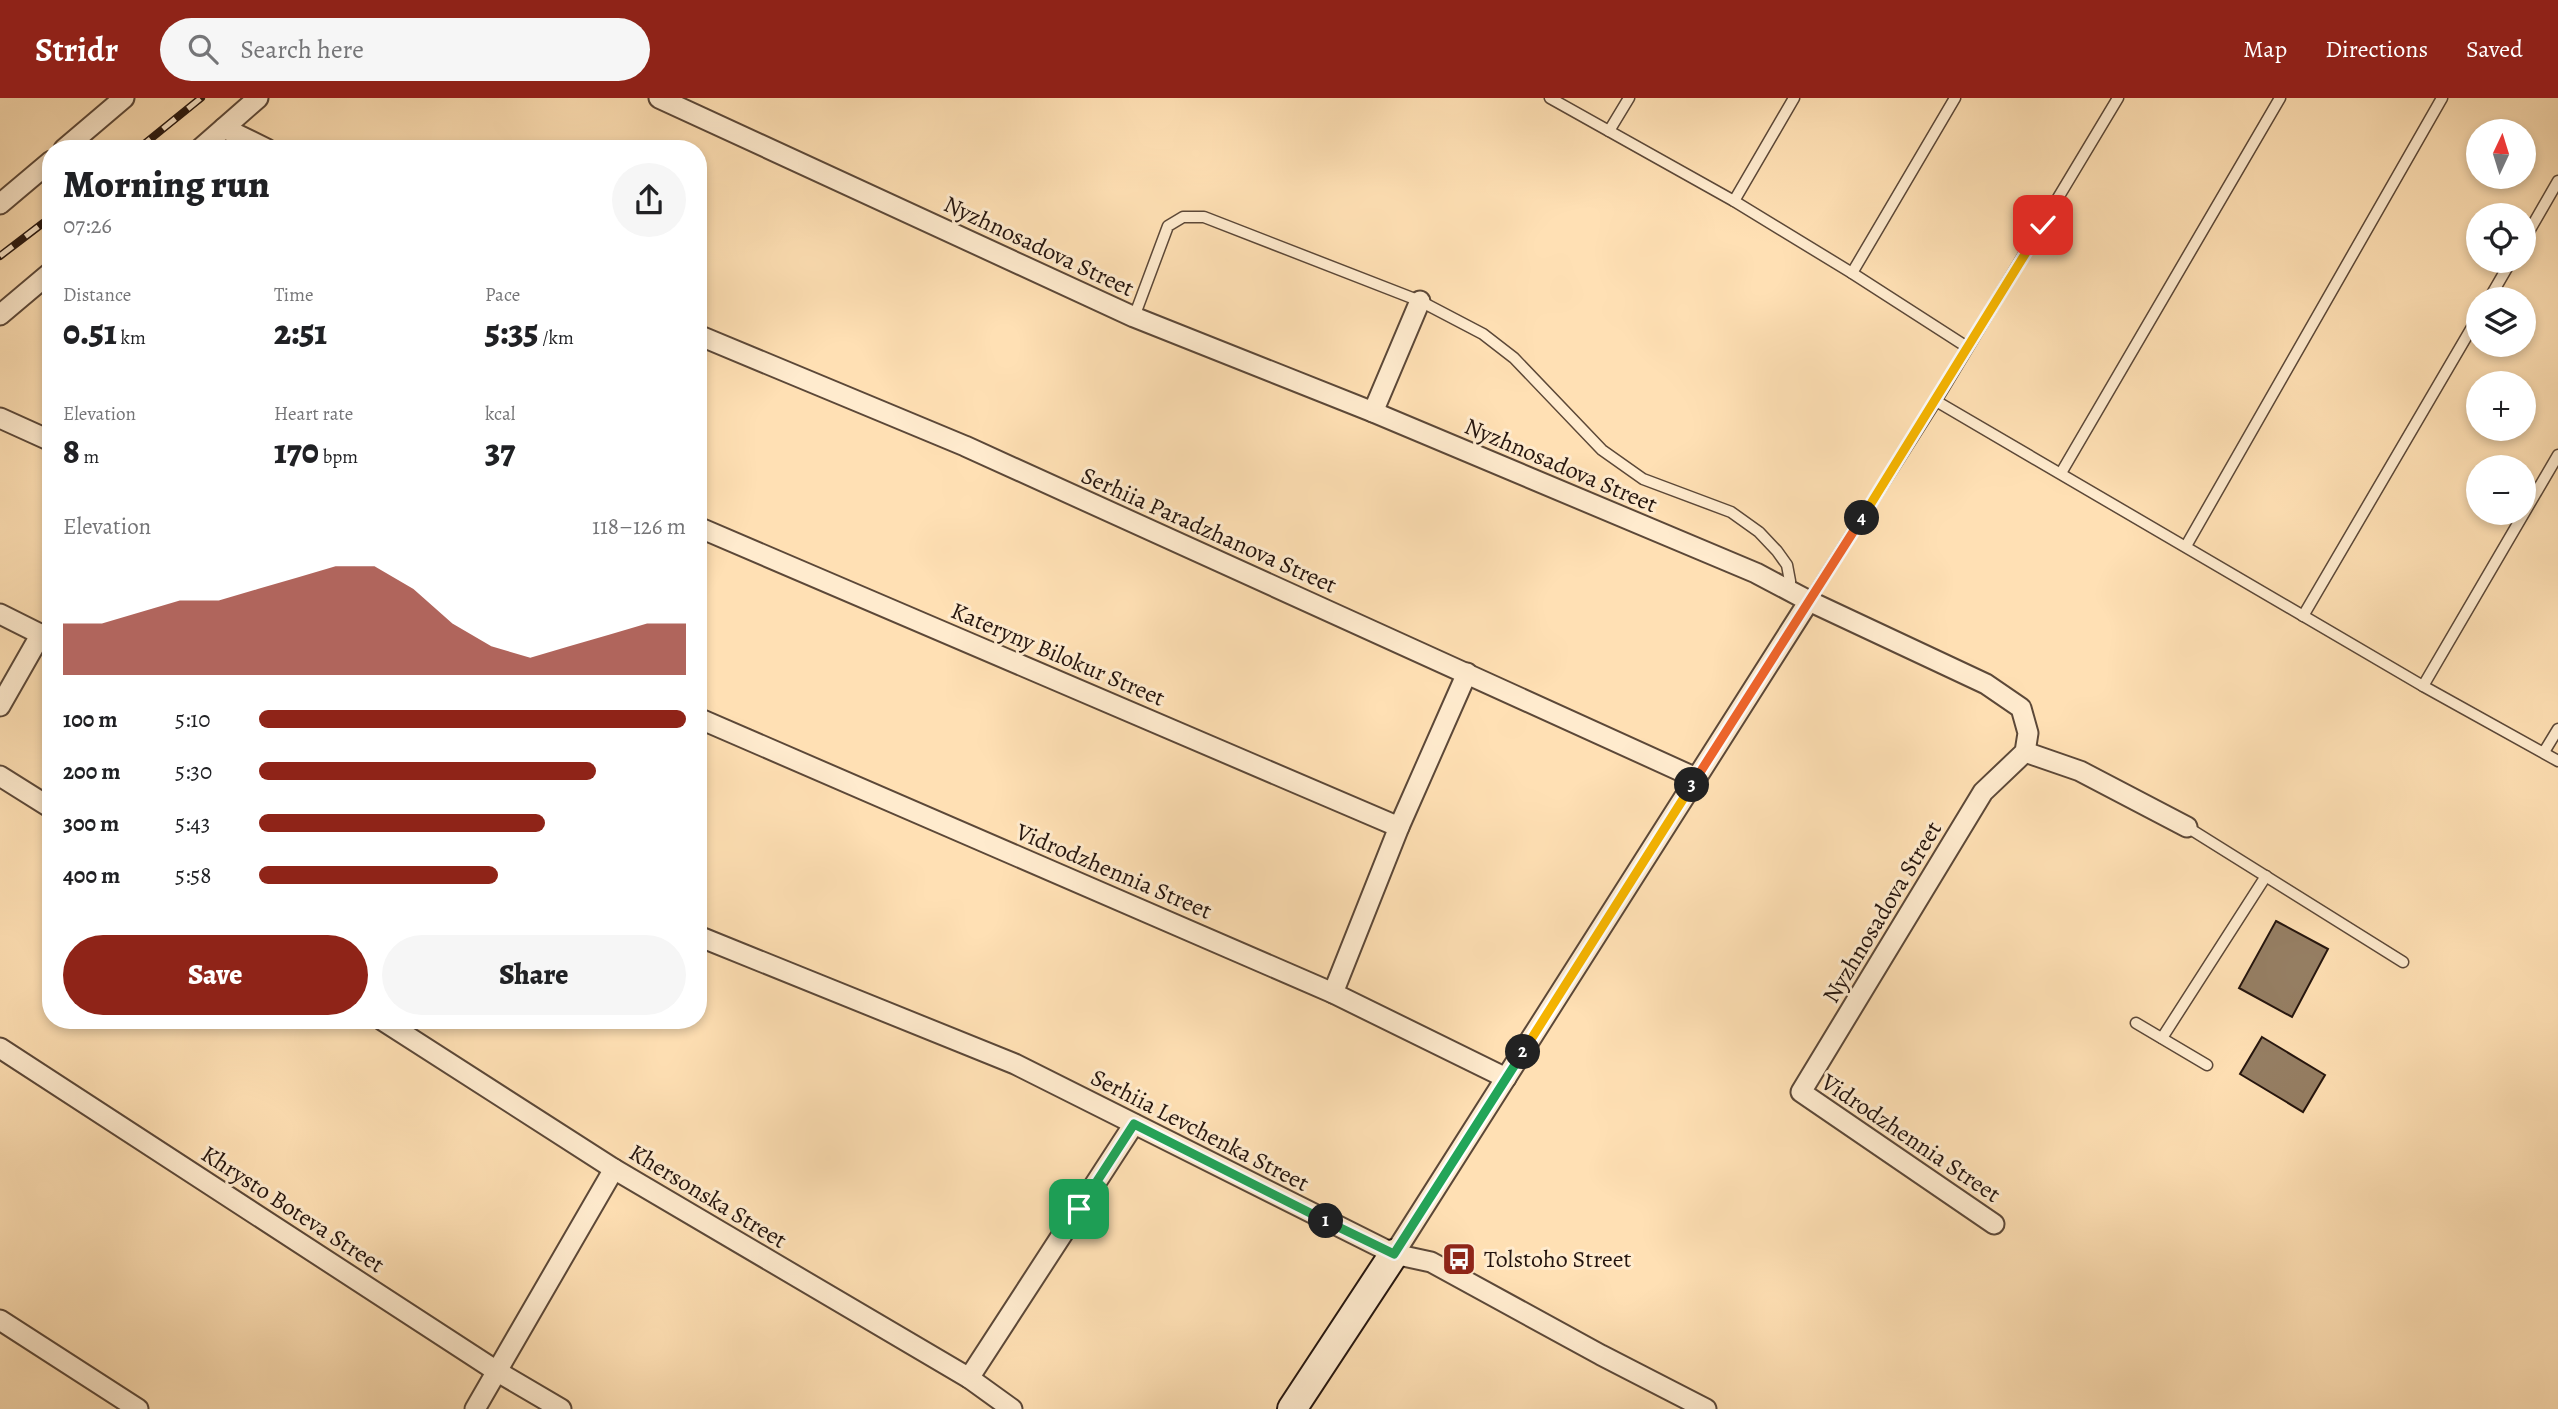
<!DOCTYPE html>
<html lang="en">
<head>
<meta charset="utf-8">
<style>
  :root { --surface:#fff; --page:#f6f6f6; --text:#202124; --muted:#757577; --accent:#8f2418 }
  body { margin:0; font-family:Alegreya,serif; background:var(--page); color:var(--text); height:100vh; display:flex; flex-direction:column; font-size:26px; white-space:nowrap }
  * { box-sizing:border-box; margin:0 }
  p { font-size:23px; color:var(--muted) }
  .icon { flex:none; width:38px; height:38px; fill:none; stroke:currentColor; stroke-width:2; stroke-linecap:round; stroke-linejoin:round }
  .map { position:relative; flex:1; overflow:hidden }
  .drawer { position:absolute; left:42px; top:42px; width:665px; height:889px; display:flex; flex-direction:column; background:var(--surface); border-radius:28px; box-shadow:0 4px 10px #0003 }
  .drawer>* { flex:none }
  .needle { width:46px; rotate:4deg }
  .buttons { position:absolute; left:2466px; top:21px; display:grid; gap:14px }
  .buttons a { display:grid; place-items:center; width:70px; height:70px; border-radius:50%; background:var(--surface); box-shadow:0 4px 10px #0003; font-size:35px }
  .pin { position:absolute; display:grid; place-items:center; width:60px; height:60px; color:#fff; margin:-30px; border-radius:14px; box-shadow:0 4px 10px #0006 }
  .km { position:absolute; width:35px; height:35px; margin:-18px; border-radius:50%; background:#222; color:#fff; font-size:19px; line-height:35px; text-align:center }
  .round { display:grid; place-items:center; flex:none; width:74px; height:74px; border-radius:37px; background:var(--page) }
  .summary { display:flex; align-items:center; justify-content:space-between; height:119px; padding:0 21px }
  h1 { font-size:38px; font-weight:800; line-height:52px }
  .figures { display:grid; grid-template-columns:repeat(3,1fr); gap:10px; height:119px; padding:7px 21px }
  .figures div { display:grid; align-content:center }
  .figures b { font-size:35px; font-weight:800 }
  .figures small { font-size:19px; font-weight:400 }
  .figures p { font-size:19px }
  .chart { height:196px; padding:14px 21px }
  .chart p { display:flex; justify-content:space-between }
  .chart svg { width:100%; height:126px; margin-top:7px; fill:var(--accent); opacity:.7 }
  .primary-button { display:flex; gap:14px; margin-top:auto; padding:14px 21px }
  .primary-button a { flex:1; height:80px; border-radius:42px; background:var(--accent); color:#fff; font-size:28px; font-weight:800; line-height:80px; text-align:center }
  .primary-button a+a { background:var(--page); color:var(--text) }
  ul { padding:0 21px; list-style:none; font-size:23px }
  li { display:grid; grid-template-columns:112px 84px 1fr; align-items:center; height:52px }
  li i { height:18px; border-radius:9px; background:var(--accent) }
  header { display:flex; align-items:center; gap:42px; box-sizing:border-box; height:98px; padding:0 35px; background:var(--accent); color:#fff }
  header strong { font-size:33px }
  nav { display:flex; gap:38px; margin-inline-start:auto; font-size:24px }
  .search { width:490px; height:63px; background:var(--page); display:flex; align-items:center; gap:18px; box-sizing:border-box; padding:0 24px; border-radius:38px; color:var(--muted); font-size:26px }
  .map>svg:first-child { display:block }
</style>
</head>
<body>
<header>
<strong>Stridr</strong>
<div class="search"><svg class="icon" aria-label="search" viewBox="0 0 24 24"><circle cx="10" cy="10" r="6"/><path d="M15 15l6 6"/></svg>Search here</div>
<nav><a>Map</a><a>Directions</a><a>Saved</a></nav>
</header>
<div class="map">
<svg width="2558" height="1311" viewBox="0 0 2558 1311">
  <rect width="100%" height="100%" fill="#ffe0b4"/>
  <filter id="stains"><feTurbulence type="fractalNoise" baseFrequency=".00286" numOctaves="4"/><feColorMatrix values="0 0 0 0 .2 0 0 0 0 .09 0 0 0 0 .02 0 0 0 .5 -.17"/></filter>
  <radialGradient id="worn" r=".72"><stop offset=".6" stop-color="#630" stop-opacity="0"/><stop offset="1" stop-color="#630" stop-opacity=".3"/></radialGradient>
  <g fill="#967f64" stroke="#25150e" stroke-width="2">
    <path d="M 2276,823 L 2328,851 L 2292,919 L 2239,890 Z"/>
    <path d="M 2262,939 L 2325,977 L 2303,1014 L 2240,976 Z"/>
  </g>
  <g fill="none" stroke-linecap="round" stroke-linejoin="round">
    <g stroke="#5c4838" stroke-width="13">
      <g id="lane">
        <path d="M 1550,0 L 1734,103 L 1852,175 L 1967,249"/>
        <path d="M 1609,33 L 1629,0"/>
        <path d="M 1734,103 L 1794,0"/>
        <path d="M 2524,142 L 2558,83"/>
        <path d="M 1852,175 L 1955,0"/>
        <path d="M 2489,201 L 2511,163"/>
        <path d="M 1134,219 L 1168,128 L 1183,119 L 1204,119 L 1420,203 L 1483,236 L 1514,260 L 1602,352 L 1643,381 L 1731,414 L 1759,434 L 1777,453 L 1787,467 L 1790,483 L 1790,493"/>
        <path d="M 1936,303 L 2423,588 L 2558,663"/>
        <path d="M 2061,375 L 2280,0"/>
        <path d="M 2186,448 L 2442,0"/>
        <path d="M 1809,503 L 1936,303 L 2118,0"/>
        <path d="M 2303,518 L 2478,219"/>
        <path d="M 2423,588 L 2558,357"/>
        <path d="M 2544,654 L 2558,631"/>
        <path d="M 2187,729 L 2403,864"/>
        <path d="M 2136,925 L 2207,967"/>
        <path d="M 2162,940 L 2266,778"/>
      </g>
    </g>
    <g stroke="#5c4838" stroke-width="23">
      <g id="street">
        <path d="M 659,0 L 1134,219 L 1373,314 L 1756,475 L 1809,503 L 1986,586 L 2021,610 L 2028,635 L 2025,654 L 1983,694 L 1801,994 L 1994,1126"/>
        <path d="M 224,30 L 267,51"/>
        <path d="M 64,51 L 124,0"/>
        <path d="M 200,51 L 258,0"/>
        <path d="M 0,106 L 51,63"/>
        <path d="M 0,217 L 51,174"/>
        <path d="M 698,237 L 965,348 L 1696,680"/>
        <path d="M 1373,314 L 1420,203"/>
        <path d="M 0,320 L 51,343"/>
        <path d="M 698,429 L 1399,729"/>
        <path d="M 0,516 L 50,541"/>
        <path d="M 0,608 L 41,536"/>
        <path d="M 698,620 L 1333,895 L 1506,980"/>
        <path d="M 2025,654 L 2080,673 L 2187,729"/>
        <path d="M 0,678 L 51,710"/>
        <path d="M 698,838 L 1015,966 L 1394,1156 L 1431,1164 L 1601,1257 L 1706,1311"/>
        <path d="M 1333,895 L 1399,729 L 1467,575"/>
        <path d="M 382,922 L 614,1071 L 969,1280 L 1012,1311"/>
        <path d="M 0,950 L 498,1274 L 561,1311"/>
        <path d="M 1394,1156 L 1809,503"/>
        <path d="M 0,1222 L 138,1311"/>
        <path d="M 969,1280 L 1134,1026"/>
        <path d="M 475,1311 L 614,1071"/>
      </g>
    </g>
    <g stroke="#25150e" stroke-width="32">
      <path id="secondary" d="M 1292,1311 L 1394,1156"/>
    </g>
    <use href="#lane" stroke="#ffebce" stroke-width="10"/>
    <use href="#street" stroke="#ffebce" stroke-width="19"/>
    <use href="#secondary" stroke="#ffebce" stroke-width="28"/>
    <g stroke="#25150e" stroke-width="8">
      <g id="rail">
        <path d="M 138,51 L 201,0"/>
        <path d="M 0,158 L 51,119"/>
      </g>
    </g>
    <use href="#rail" stroke="#ffebce" stroke-width="5" stroke-dasharray="16" stroke-linecap="butt"/>
  </g>
  <g fill="none" stroke-linecap="round" stroke-linejoin="round">
    <g stroke="#fff" stroke-width="14">
      <path id="split-1" d="M 1079,1111 L 1134,1026 L 1326,1123"/>
    </g>
    <g stroke="#fff" stroke-width="14">
      <path id="split-2" d="M 1326,1123 L 1394,1156 L 1523,954"/>
    </g>
    <g stroke="#fff" stroke-width="14">
      <path id="split-3" d="M 1523,954 L 1692,687"/>
    </g>
    <g stroke="#fff" stroke-width="14">
      <path id="split-4" d="M 1692,687 L 1862,420"/>
    </g>
    <g stroke="#fff" stroke-width="14">
      <path id="split-5" d="M 1862,420 L 2043,127"/>
    </g>
    <use href="#split-1" stroke="#22a559" stroke-width="9"/>
    <use href="#split-2" stroke="#22a559" stroke-width="9"/>
    <use href="#split-3" stroke="#f5b400" stroke-width="9"/>
    <use href="#split-4" stroke="#f0652b" stroke-width="9"/>
    <use href="#split-5" stroke="#f5b400" stroke-width="9"/>
  </g>
  <defs>
    <g id="bus-square" transform="scale(1.75)"><rect x="-9" y="-9" width="18" height="18" rx="4" fill="#8f2418" stroke="#ffebce"/><path d="M-5-6H5V4H4V6H2V4H-2V6H-4V4H-5ZM-3.5-4V0h7V-4ZM-3.5 1.2v1.5H-2V1.2ZM2 1.2v1.5H3.5V1.2Z" fill="#fff"/></g>
  </defs>
  <g fill-rule="evenodd">
    <use href="#bus-square" x="1459" y="1161"/>
  </g>
  <g text-anchor="middle" dominant-baseline="central" stroke-width="6" stroke-linejoin="round" paint-order="stroke">
    <g font-size="24" fill="#25150e" stroke="#ffebce">
      <text transform="translate(1039 148) rotate(25)">Nyzhnosadova Street</text>
      <text transform="translate(1561 367) rotate(23)">Nyzhnosadova Street</text>
      <text transform="translate(1209 432) rotate(24)">Serhiia Paradzhanova Street</text>
      <text transform="translate(1058 556) rotate(23)">Kateryny Bilokur Street</text>
      <text transform="translate(1114 773) rotate(23)">Vidrodzhennia Street</text>
      <text transform="translate(1882 814) rotate(-59)">Nyzhnosadova Street</text>
      <text transform="translate(1200 1032) rotate(27)">Serhiia Levchenka Street</text>
      <text transform="translate(1911 1040) rotate(34)">Vidrodzhennia Street</text>
      <text transform="translate(708 1098) rotate(31)">Khersonska Street</text>
      <text transform="translate(293 1111) rotate(33)">Khrysto Boteva Street</text>
    </g>
    <g font-size="24" fill="#25150e" stroke="#ffebce" text-anchor="start">
      <text x="1484" y="1161">Tolstoho Street</text>
    </g>
  </g>
  <rect width="100%" height="100%" filter="url(#stains)"/>
  <rect width="100%" height="100%" fill="url(#worn)"/>
</svg>
<div class="buttons">
<a><svg class="needle" viewBox="-14 -14 28 28"><path d="M0-13l5 13h-10z" fill="#e53935"/><path d="M0 13l5-13h-10z" fill="#757577"/></svg></a>
<a><svg class="icon" aria-label="locate" viewBox="0 0 24 24"><circle cx="12" cy="12" r="6"/><path d="M12 2v4M12 18v4M2 12h4M18 12h4"/></svg></a>
<a><svg class="icon" aria-label="layers" viewBox="0 0 24 24"><path d="M12 4l9 5-9 5-9-5zM3 14l9 5 9-5"/></svg></a>
<a>+</a>
<a>−</a>
</div>
<div class="pin" style="left:1079px;top:1111px;background:#1e9e55"><svg class="icon" aria-label="arrive" viewBox="0 0 24 24"><path d="M6 21V4h12l-3 4 3 4H6"/></svg></div>
<div class="pin" style="left:2043px;top:127px;background:#d93025"><svg class="icon" aria-label="check" viewBox="0 0 24 24"><path d="M5 12l5 5 9-10"/></svg></div>
<b class="km" style="left:1326px;top:1123px">1</b>
<b class="km" style="left:1523px;top:954px">2</b>
<b class="km" style="left:1692px;top:687px">3</b>
<b class="km" style="left:1862px;top:420px">4</b>
<section class="drawer">
<div class="summary"><div><h1>Morning run</h1><p>07:26</p></div><a class="round"><svg class="icon" aria-label="share" viewBox="0 0 24 24"><path d="M12 15V3M7 8l5-5 5 5M5 13v7h14v-7"/></svg></a></div>
<div class="figures">
<div><p>Distance</p><b>0.51<small> km</small></b></div>
<div><p>Time</p><b>2:51</b></div>
<div><p>Pace</p><b>5:35<small> /km</small></b></div>
</div>
<div class="figures">
<div><p>Elevation</p><b>8<small> m</small></b></div>
<div><p>Heart rate</p><b>170<small> bpm</small></b></div>
<div><p>kcal</p><b>37</b></div>
</div>
<div class="chart"><p><span>Elevation</span>118–126 m</p>
<svg viewBox="0 0 160 44" preserveAspectRatio="none"><path d="M0 44V26L10 26L20 22L30 18L40 18L50 14L60 10L70 6L80 6L90 14L100 26L110 34L120 38L130 34L140 30L150 26L160 26V44z"/></svg>
</div>
<ul>
<li><b>100 m</b>5:10<i style="width:100%"></i></li>
<li><b>200 m</b>5:30<i style="width:79%"></i></li>
<li><b>300 m</b>5:43<i style="width:67%"></i></li>
<li><b>400 m</b>5:58<i style="width:56%"></i></li>
</ul>
<div class="primary-button"><a>Save</a><a>Share</a></div>
</section>
</div>
</body>
</html>
